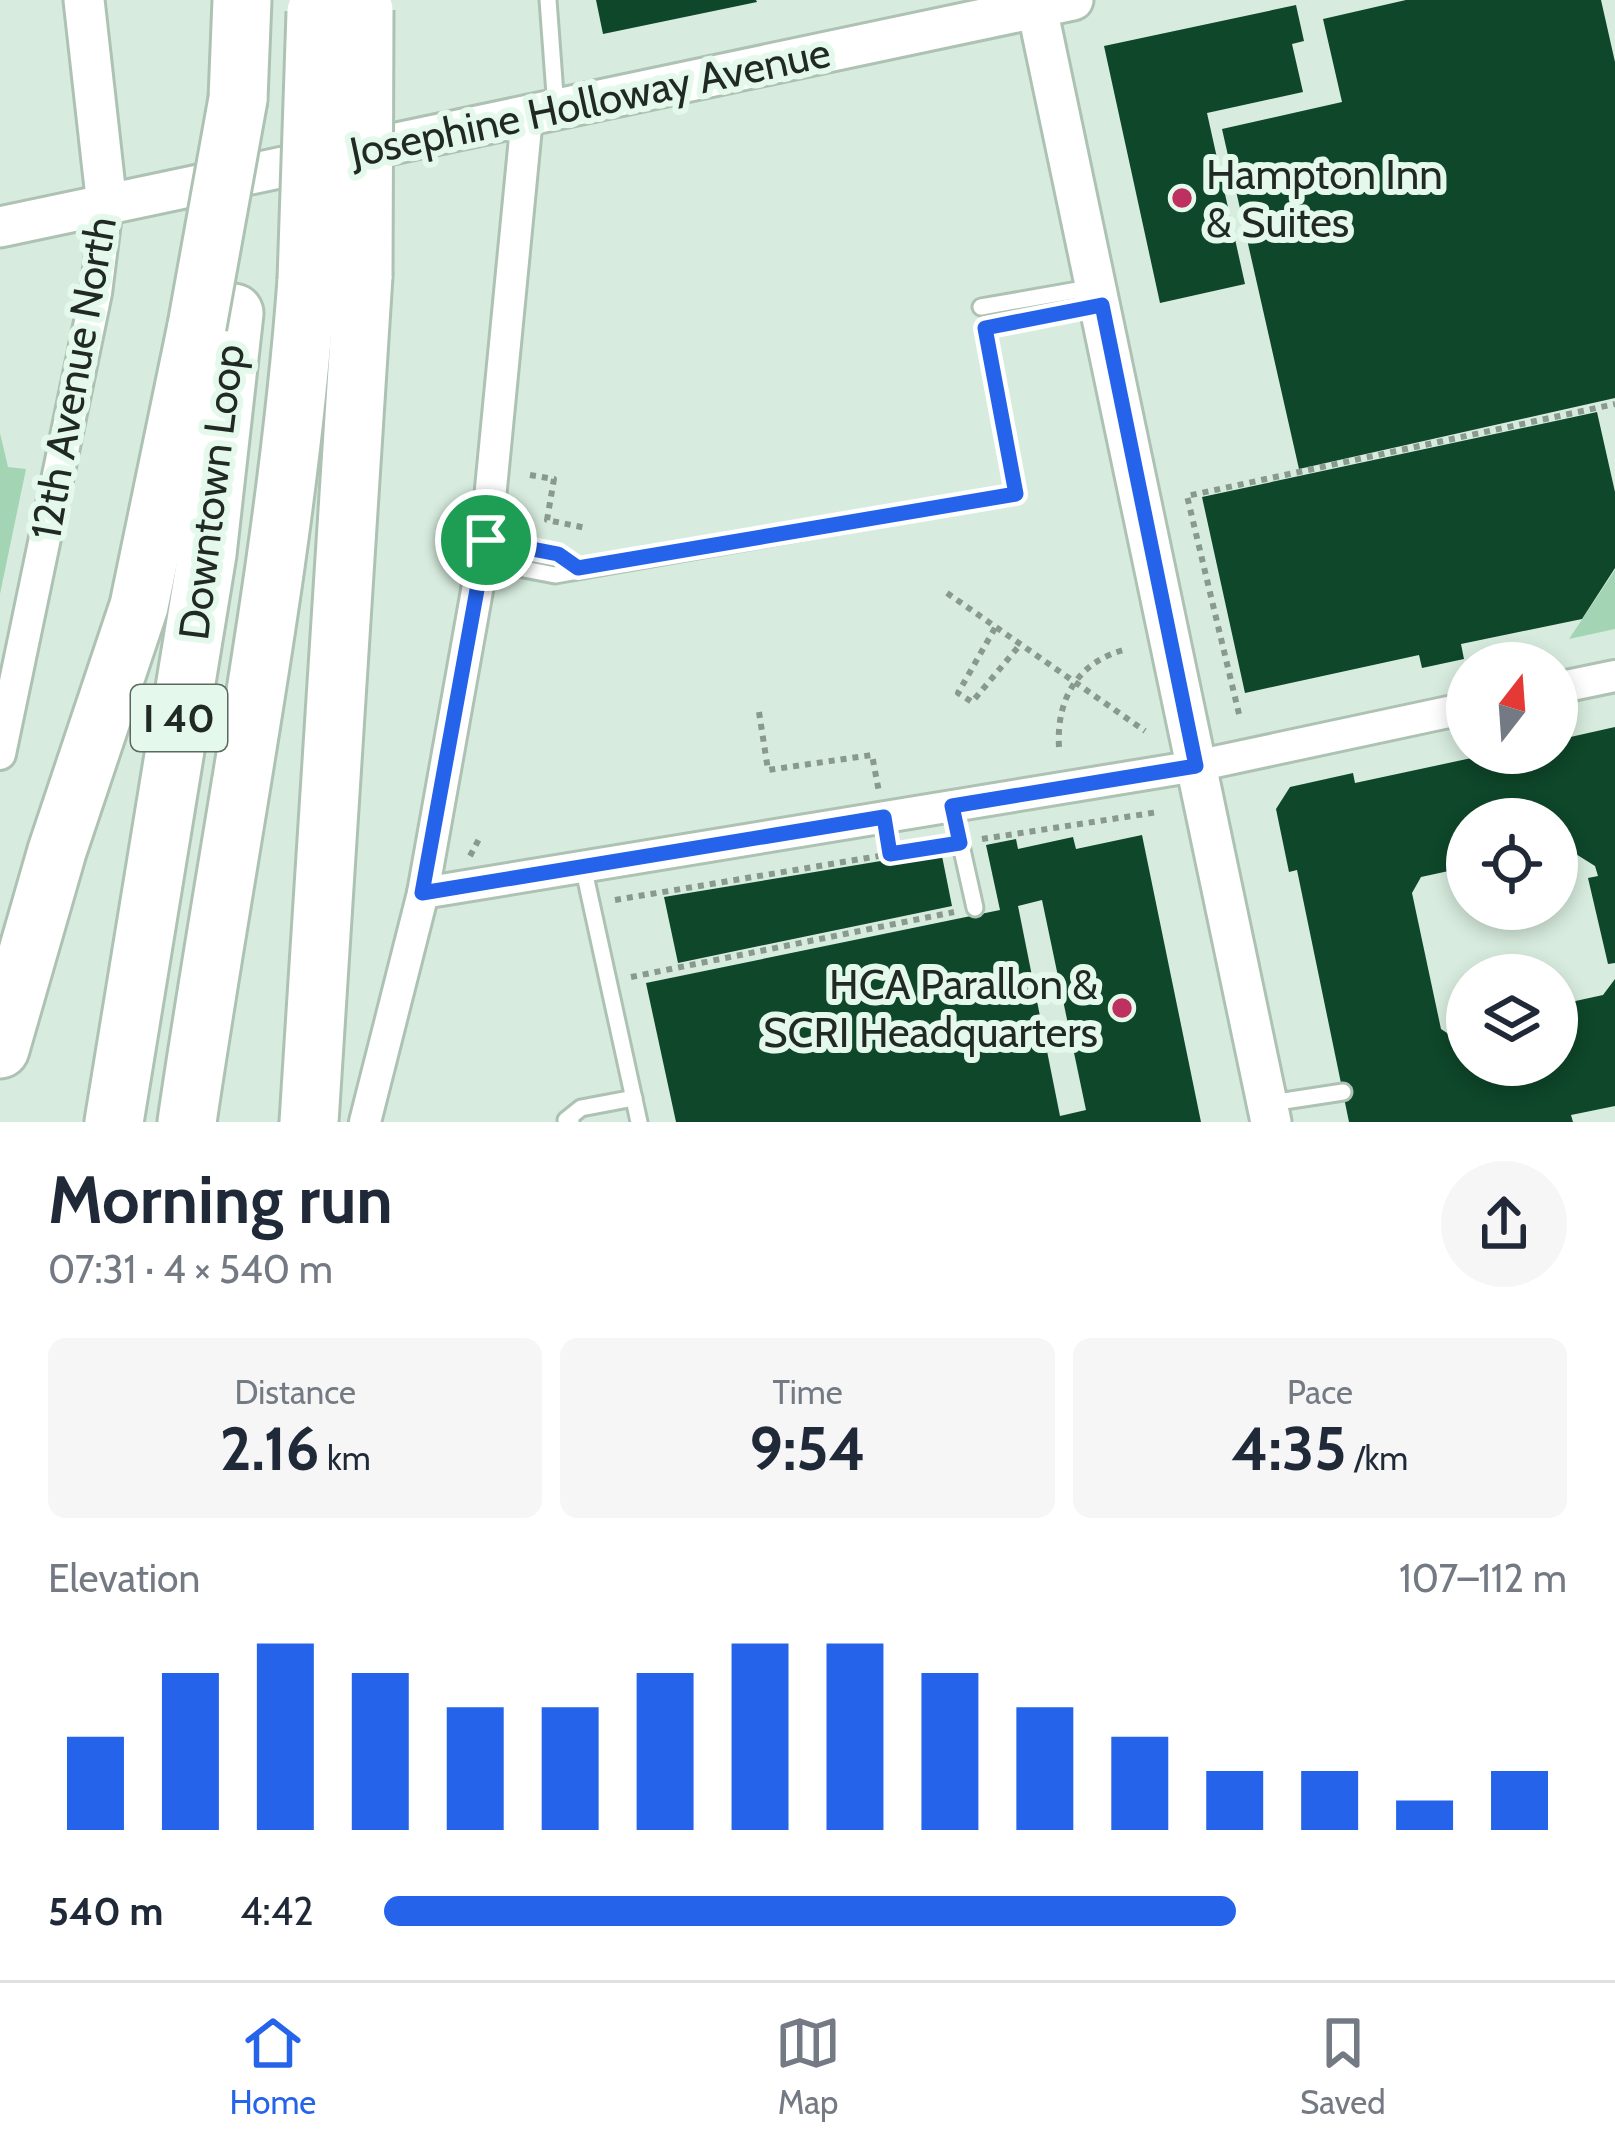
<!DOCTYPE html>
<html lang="en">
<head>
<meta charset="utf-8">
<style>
  :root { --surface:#fff; --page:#f6f6f7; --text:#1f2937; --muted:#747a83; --line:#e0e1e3; --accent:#2563eb }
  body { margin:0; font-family:Cabin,sans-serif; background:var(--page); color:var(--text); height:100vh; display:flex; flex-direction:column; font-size:45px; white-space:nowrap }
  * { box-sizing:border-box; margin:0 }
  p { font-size:39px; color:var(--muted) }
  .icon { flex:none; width:66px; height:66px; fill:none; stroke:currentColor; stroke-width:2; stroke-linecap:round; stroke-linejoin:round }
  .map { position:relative; height:1122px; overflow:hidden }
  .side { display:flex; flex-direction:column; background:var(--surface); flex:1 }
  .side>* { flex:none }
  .needle { width:78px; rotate:17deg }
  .controls { position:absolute; left:1446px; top:642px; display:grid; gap:24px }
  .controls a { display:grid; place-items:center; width:132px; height:132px; border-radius:50%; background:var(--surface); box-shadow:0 6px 18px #0003; font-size:60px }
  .pin { position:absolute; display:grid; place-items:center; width:102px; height:102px; color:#fff; margin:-51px; border:6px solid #fff; border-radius:50%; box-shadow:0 3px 12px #0007 }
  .round { display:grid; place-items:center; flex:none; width:126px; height:126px; border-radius:63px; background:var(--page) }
  .summary { display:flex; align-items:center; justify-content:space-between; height:204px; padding:0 48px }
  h1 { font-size:66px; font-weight:800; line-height:90px }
  .metrics { display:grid; grid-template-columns:repeat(3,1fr); gap:18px; height:204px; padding:12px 48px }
  .metrics div { display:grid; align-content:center; border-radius:18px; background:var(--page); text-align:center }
  .metrics b { font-size:60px; font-weight:800 }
  .metrics small { font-size:33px; font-weight:400 }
  .metrics p { font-size:33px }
  .chart { height:336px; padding:24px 48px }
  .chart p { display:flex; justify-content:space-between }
  .chart svg { width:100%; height:216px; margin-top:12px; stroke:var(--accent); stroke-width:6 }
  ul { padding:0 48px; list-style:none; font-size:39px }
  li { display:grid; grid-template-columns:192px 144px 1fr; align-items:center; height:90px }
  li i { height:30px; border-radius:15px; background:var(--accent) }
  .tabs { display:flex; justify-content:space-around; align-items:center; height:168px; border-top:3px solid var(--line); background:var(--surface); font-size:33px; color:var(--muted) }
  .tabs a { display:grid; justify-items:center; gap:6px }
  .tabs .on { color:var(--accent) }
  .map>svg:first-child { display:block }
</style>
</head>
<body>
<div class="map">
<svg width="1615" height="1122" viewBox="0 0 1615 1122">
  <rect width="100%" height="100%" fill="#d7ecde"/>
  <g fill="#a3d5b4">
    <path d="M 0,433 L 8,467 L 26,469 L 0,594 Z"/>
    <path d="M 1615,570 L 1615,629 L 1569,639 Z"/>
  </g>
  <g fill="#0e472a" fill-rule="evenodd">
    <path d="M 596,0 L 756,0 L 757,2 L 603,34 Z"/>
    <path d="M 1406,0 L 1601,0 L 1615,62 L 1615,398 L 1299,469 L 1222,129 L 1342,102 L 1323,19 Z"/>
    <path d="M 1296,5 L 1304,41 L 1292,44 L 1303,92 L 1207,113 L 1245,284 L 1160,303 L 1104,46 Z"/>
    <path d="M 1597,412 L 1615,492 L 1615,568 L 1582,619 L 1461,644 L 1464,659 L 1422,668 L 1419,655 L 1245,693 L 1202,497 Z"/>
    <path d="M 1615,727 L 1615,963 L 1608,964 L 1588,878 L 1598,876 L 1595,866 L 1571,851 L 1557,854 L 1557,819 L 1467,819 L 1467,867 L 1421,877 L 1412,893 L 1441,1029 L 1453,1037 L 1467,1034 L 1467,1065 L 1557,1065 L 1557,1005 L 1603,995 L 1615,979 L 1615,1106 L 1571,1115 L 1573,1122 L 1349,1122 L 1297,870 L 1289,872 L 1276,809 L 1290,787 L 1353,773 L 1355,783 L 1495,753 L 1557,753 L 1557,740 Z"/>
    <path d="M 1142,835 L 1201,1122 L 676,1122 L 646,983 L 1000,910 L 986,845 L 1016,839 L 1018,849 L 1073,837 L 1076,849 ZM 1042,900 L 1086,1110 L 1060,1116 L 1018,906 Z"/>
    <path d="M 941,851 L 952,906 L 678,963 L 664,897 Z"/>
  </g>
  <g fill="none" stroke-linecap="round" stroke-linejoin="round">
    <g stroke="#aec2b4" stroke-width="21">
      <g id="service">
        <path d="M 548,0 L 556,108"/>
        <path d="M 981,307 L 1095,287"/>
        <path d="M 486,540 L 558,554 L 578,568"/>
        <path d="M 482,561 L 555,575 L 1016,494 L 985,328 L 1095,306"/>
        <path d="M 952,805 L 975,908"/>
        <path d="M 583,866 L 639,1122"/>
        <path d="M 1271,1103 L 1343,1092"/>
        <path d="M 571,1122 L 566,1120 L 581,1108 L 634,1098"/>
      </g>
    </g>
    <g stroke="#aec2b4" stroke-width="36">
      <g id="minor">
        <path d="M 1557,688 L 1615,676"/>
        <path d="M 0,754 L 96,293 L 107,206"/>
        <path d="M 423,893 L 1196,766 L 1467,708"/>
        <path d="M 365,1122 L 423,893 L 486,540 L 527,117"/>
      </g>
    </g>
    <g stroke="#aec2b4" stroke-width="45">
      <g id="tertiary">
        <path d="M 84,0 L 107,206"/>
        <path d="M 1037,8 L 1271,1122"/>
        <path d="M 0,227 L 1073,0"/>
      </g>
    </g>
    <g stroke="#aec2b4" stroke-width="63">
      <g id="motorway">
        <path d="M 238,99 L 242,0"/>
        <path d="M 0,1049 L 57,851 L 139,606 L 197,326"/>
        <path d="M 114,1122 L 207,554 L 234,313"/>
        <path d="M 187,1122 C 228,841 286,563 307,280"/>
        <path d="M 309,1122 L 363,276"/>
      </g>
    </g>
    <g stroke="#89998e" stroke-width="6" stroke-dasharray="6 6" stroke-linecap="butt">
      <path d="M 530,475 L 554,479 L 547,520 L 586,528"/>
      <path d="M 947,593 L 1145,731"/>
      <path d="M 995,628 L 958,693 L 972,702 L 1019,646"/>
      <path d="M 759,712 L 768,770 L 872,755 L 879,792"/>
      <path d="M 1239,714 L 1187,496 L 1615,404"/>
      <path d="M 1059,747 C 1056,698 1079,660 1128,649"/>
      <path d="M 982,839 L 1158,812"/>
      <path d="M 470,856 L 479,839"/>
      <path d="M 615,900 L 939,846"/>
      <path d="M 631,977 L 954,912"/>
    </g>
    <use href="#service" stroke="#fff" stroke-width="15"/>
    <use href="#minor" stroke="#fff" stroke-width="30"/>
    <use href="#tertiary" stroke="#fff" stroke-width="39"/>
    <use href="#motorway" stroke="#fff" stroke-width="57"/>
    <g stroke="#aec2b4" stroke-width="63" stroke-linecap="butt">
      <g id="motorway-bridge">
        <path d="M 363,276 L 364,10"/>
        <path d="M 307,280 L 316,12"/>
        <path d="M 197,326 L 238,99"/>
      </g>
    </g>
    <use href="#motorway-bridge" stroke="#fff" stroke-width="57"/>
  </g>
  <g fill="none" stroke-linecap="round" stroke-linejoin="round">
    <g stroke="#fff" stroke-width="24">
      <path id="route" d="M 1102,305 L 1196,766 L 952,806 L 960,843 L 890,854 L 884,817 L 422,893 L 486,540 L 558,554 L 578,568 L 1016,494 L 985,328 Z"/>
    </g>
    <use href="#route" stroke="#2563eb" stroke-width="15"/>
  </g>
  <g fill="#be305f" stroke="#e4f9eb" stroke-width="4.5">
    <circle cx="1182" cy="198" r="12"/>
    <circle cx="1122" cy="1008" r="12"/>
  </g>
  <g text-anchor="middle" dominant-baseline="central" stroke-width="12" stroke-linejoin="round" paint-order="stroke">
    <rect fill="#e4f9eb" stroke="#5c6760" stroke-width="3" x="131" y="685" width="96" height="66" rx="9"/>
    <g font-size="39" font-weight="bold" fill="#212924">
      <text x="179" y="718">I 40</text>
    </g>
    <g font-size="42" fill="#212924" stroke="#e4f9eb">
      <text transform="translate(590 102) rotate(-12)">Josephine Holloway Avenue</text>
      <text transform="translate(73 378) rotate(-80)">12th Avenue North</text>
      <text transform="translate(211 492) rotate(-83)">Downtown Loop</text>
    </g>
    <g font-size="42" fill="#212924" stroke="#e4f9eb" text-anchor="start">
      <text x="1206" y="174">Hampton Inn<tspan x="1206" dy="48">&amp; Suites</tspan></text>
      <text x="1098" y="984" text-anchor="end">HCA Parallon &amp;<tspan x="1098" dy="48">SCRI Headquarters</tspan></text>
    </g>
  </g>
</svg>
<div class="controls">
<a><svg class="needle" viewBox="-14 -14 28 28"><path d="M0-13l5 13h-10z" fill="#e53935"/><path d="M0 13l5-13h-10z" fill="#747a83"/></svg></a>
<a><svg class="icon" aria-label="locate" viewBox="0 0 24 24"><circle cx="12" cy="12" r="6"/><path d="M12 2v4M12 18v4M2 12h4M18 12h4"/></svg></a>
<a><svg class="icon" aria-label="layers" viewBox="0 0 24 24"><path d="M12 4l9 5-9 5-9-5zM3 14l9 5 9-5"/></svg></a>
</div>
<div class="pin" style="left:486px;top:540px;background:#1e9e55"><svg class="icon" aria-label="arrive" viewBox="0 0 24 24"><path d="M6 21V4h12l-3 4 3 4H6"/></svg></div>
</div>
<section class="side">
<div class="summary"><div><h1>Morning run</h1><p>07:31 · 4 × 540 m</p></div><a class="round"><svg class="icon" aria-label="share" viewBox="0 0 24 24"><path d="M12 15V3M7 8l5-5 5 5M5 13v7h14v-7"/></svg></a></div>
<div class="metrics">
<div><p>Distance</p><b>2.16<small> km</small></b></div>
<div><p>Time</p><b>9:54</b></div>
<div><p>Pace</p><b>4:35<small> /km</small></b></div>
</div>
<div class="chart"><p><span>Elevation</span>107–112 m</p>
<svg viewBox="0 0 160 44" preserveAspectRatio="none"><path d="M5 44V25M15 44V12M25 44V6M35 44V12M45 44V19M55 44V19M65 44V12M75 44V6M85 44V6M95 44V12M105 44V19M115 44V25M125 44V32M135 44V32M145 44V38M155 44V32"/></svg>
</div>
<ul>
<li><b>540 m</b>4:42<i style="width:72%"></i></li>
</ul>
</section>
<nav class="tabs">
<a class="on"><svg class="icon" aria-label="home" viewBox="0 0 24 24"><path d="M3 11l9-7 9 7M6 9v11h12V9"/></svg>Home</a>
<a><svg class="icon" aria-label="map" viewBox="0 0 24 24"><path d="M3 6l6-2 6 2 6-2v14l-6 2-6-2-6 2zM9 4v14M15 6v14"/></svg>Map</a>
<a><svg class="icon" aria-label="saved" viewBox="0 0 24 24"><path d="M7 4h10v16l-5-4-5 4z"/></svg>Saved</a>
</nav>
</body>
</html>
